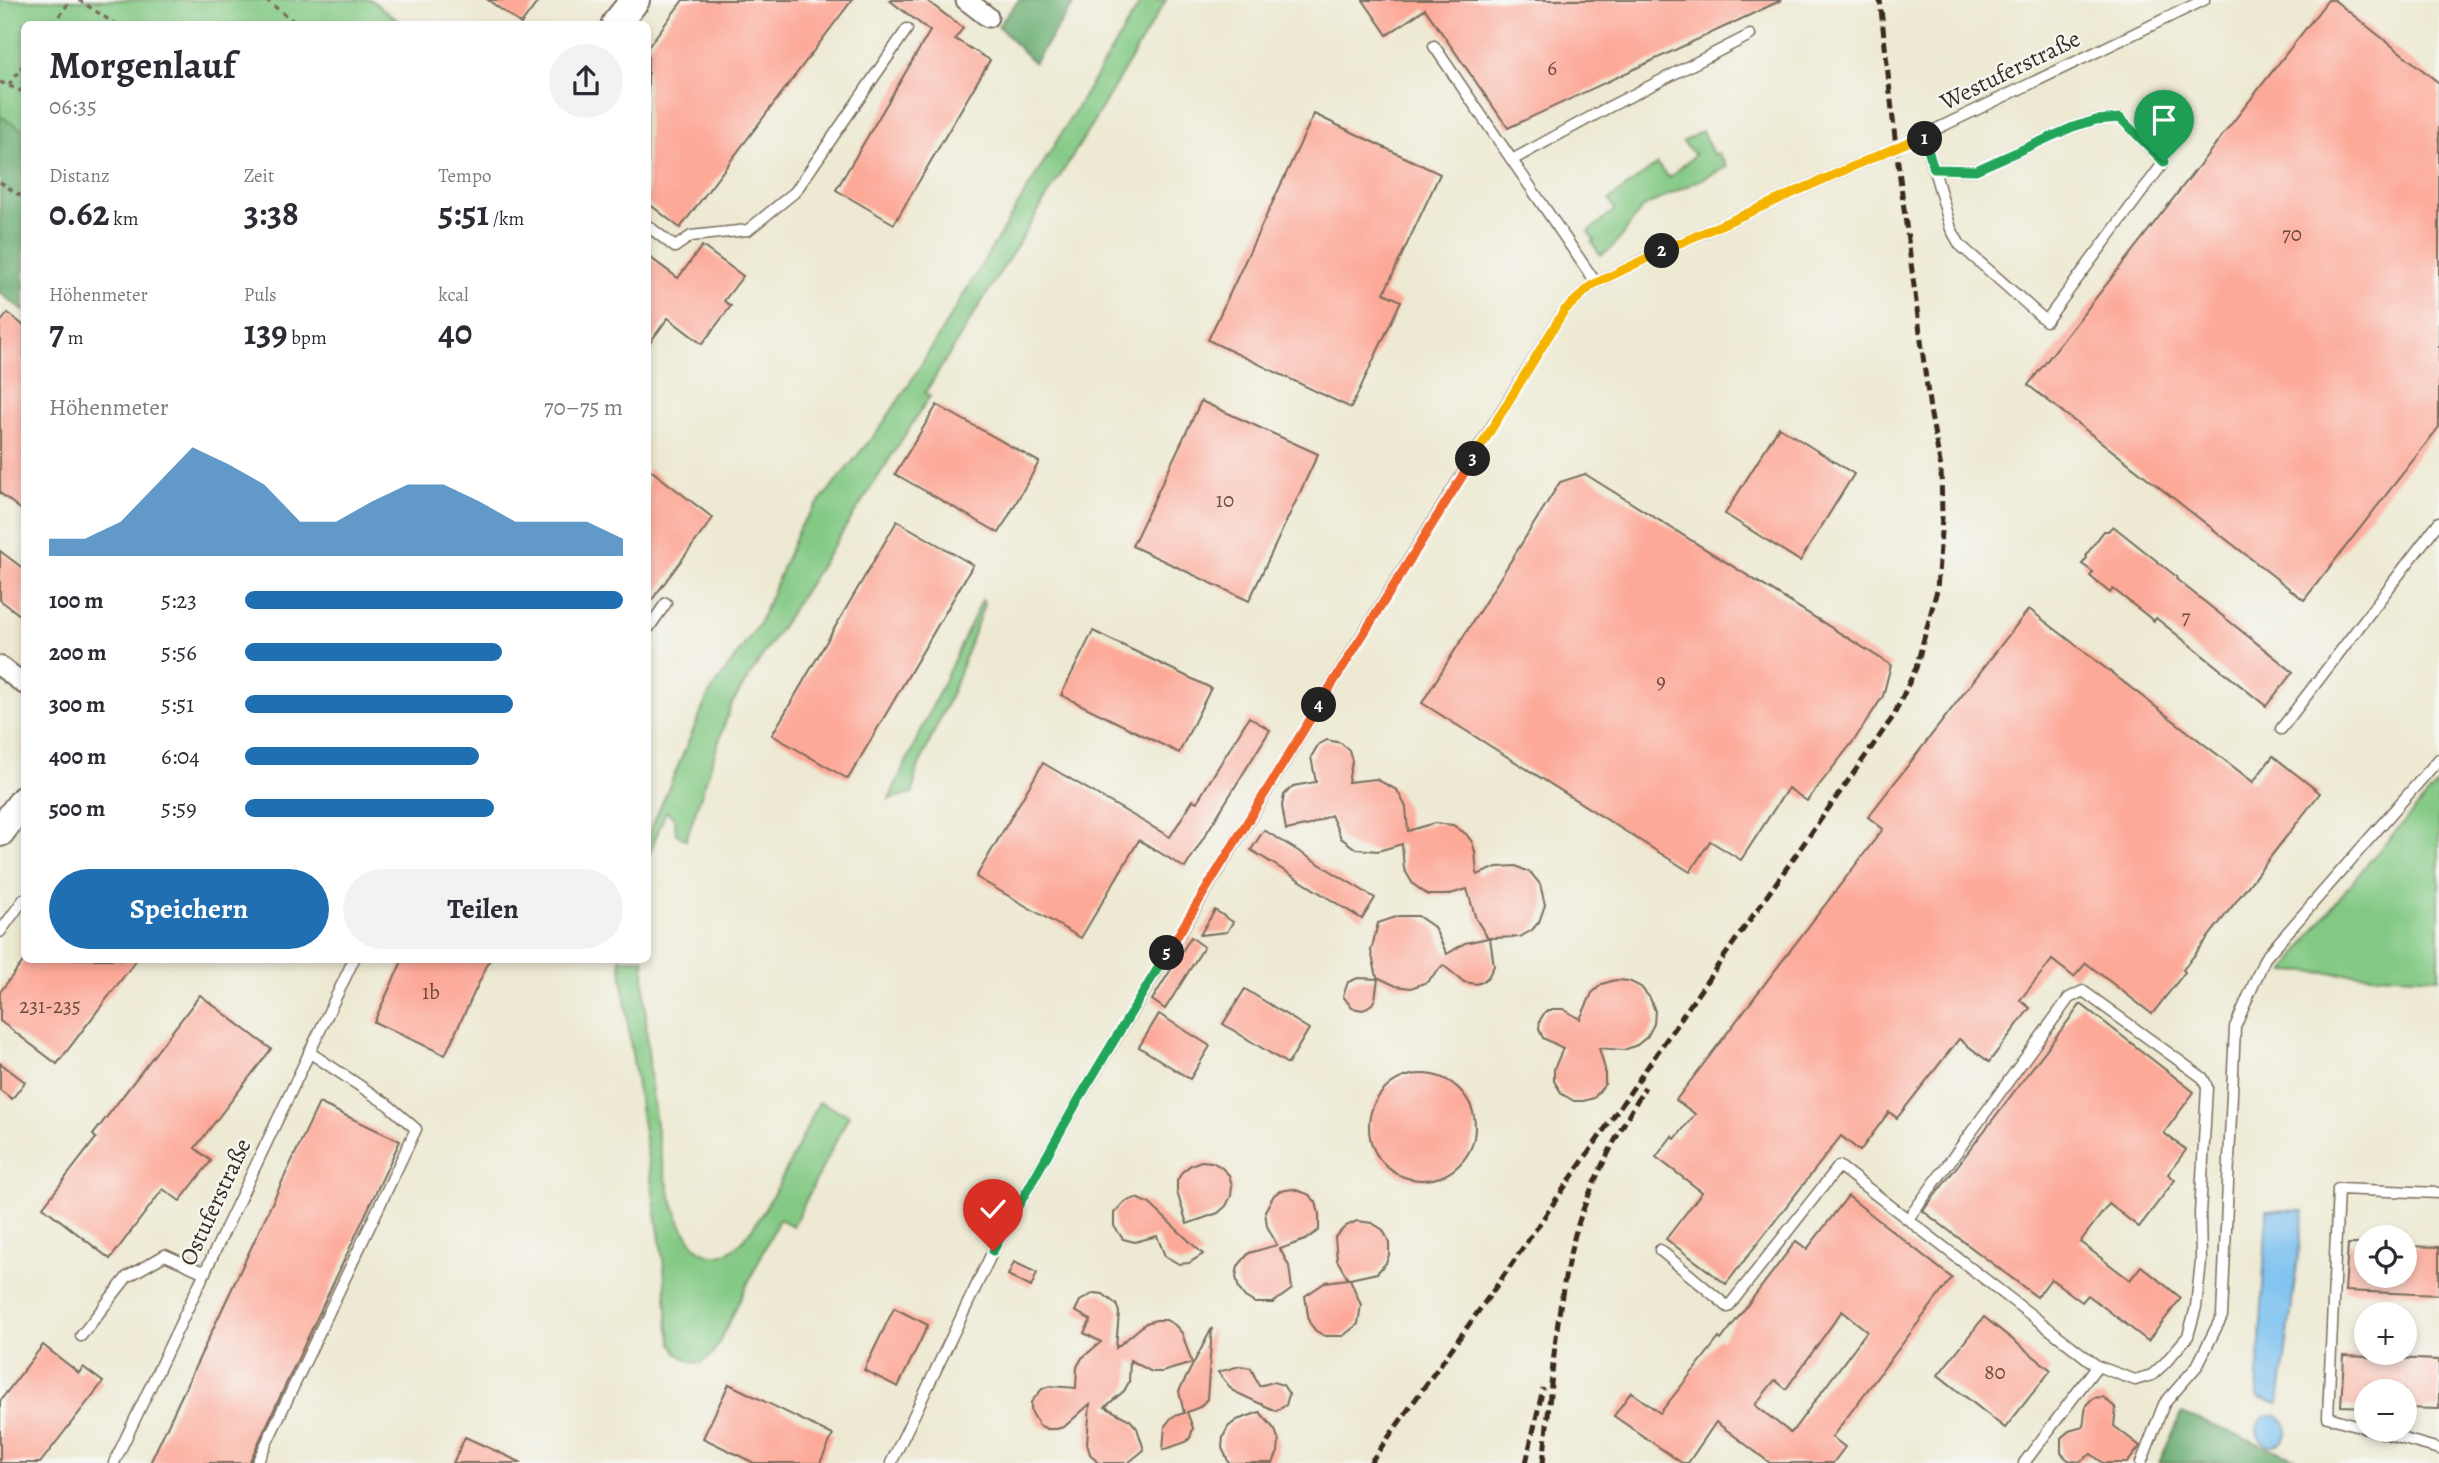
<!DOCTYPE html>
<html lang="de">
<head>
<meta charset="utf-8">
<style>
  :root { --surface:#fff; --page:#f2f2f3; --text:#2b2b33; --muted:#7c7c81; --accent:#1f6fb2 }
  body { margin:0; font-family:Alegreya,serif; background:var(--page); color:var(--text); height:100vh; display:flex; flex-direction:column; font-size:26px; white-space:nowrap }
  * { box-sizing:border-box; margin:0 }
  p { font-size:23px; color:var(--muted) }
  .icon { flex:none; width:38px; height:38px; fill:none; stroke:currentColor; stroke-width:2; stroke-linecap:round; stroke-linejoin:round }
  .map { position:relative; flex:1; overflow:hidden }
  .panel { position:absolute; left:21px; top:21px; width:630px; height:942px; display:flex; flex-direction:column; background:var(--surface); border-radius:10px; box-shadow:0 4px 10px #0003 }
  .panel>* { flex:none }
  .buttons { position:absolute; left:2354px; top:1225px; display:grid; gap:14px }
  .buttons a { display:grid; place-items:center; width:63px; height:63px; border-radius:50%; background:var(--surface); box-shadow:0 4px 10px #0003; font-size:35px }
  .pin { position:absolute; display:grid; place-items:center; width:60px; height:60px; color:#fff; margin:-72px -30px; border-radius:50% 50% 50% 0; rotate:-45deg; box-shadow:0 0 7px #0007 }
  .pin .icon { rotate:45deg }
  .km { position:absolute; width:35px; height:35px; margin:-18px; border-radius:50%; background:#222; color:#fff; font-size:19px; line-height:35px; text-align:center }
  .round { display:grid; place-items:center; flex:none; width:74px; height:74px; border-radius:37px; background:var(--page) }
  .summary { display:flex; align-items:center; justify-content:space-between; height:119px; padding:0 28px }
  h1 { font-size:38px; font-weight:700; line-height:52px }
  .stats { display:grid; grid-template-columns:repeat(3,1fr); gap:10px; height:119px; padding:7px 28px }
  .stats div { display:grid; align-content:center }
  .stats b { font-size:35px; font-weight:700 }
  .stats small { font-size:19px; font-weight:400 }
  .stats p { font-size:19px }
  .chart { height:196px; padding:14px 28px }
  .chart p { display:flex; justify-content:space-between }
  .chart svg { width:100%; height:126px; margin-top:7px; fill:var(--accent); opacity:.7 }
  .button { display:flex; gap:14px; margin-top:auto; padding:14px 28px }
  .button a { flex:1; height:80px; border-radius:42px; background:var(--accent); color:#fff; font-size:28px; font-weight:700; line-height:80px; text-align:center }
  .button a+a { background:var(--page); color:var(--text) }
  ul { padding:0 28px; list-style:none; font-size:23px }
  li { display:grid; grid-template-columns:112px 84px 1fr; align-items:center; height:52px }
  li i { height:18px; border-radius:9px; background:var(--accent) }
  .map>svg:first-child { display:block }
</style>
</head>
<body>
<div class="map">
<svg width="2439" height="1463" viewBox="0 0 2439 1463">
  <rect width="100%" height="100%" fill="#f6f6f2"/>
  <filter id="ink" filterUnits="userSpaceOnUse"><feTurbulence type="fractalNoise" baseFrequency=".0143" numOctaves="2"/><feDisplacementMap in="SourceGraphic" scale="14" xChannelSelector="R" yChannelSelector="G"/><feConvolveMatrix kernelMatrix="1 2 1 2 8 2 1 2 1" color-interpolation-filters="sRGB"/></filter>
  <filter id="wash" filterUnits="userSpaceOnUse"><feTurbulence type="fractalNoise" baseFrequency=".00686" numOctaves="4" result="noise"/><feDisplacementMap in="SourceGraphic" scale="28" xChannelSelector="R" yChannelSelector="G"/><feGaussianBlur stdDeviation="1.57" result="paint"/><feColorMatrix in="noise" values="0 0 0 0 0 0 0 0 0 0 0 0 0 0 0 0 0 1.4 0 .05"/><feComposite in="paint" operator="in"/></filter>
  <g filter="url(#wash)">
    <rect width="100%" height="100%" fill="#ede9d2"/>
    <g fill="#83c984" stroke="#5f7a51" stroke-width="2">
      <path d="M 0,0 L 371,0 L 403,24 L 24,24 L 24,130 L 0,116 Z"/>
      <path d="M 1142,0 L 1166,0 L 1080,144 L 925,393 L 930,396 L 731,705 L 686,840 L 676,834 L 674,818 L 666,811 L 648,858 L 648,836 L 708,696 L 759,624 L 800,526 L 880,428 L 913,378 Z"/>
      <path d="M 1702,131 L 1713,154 L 1718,153 L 1727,167 L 1645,206 C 1629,220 1621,247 1600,255 L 1592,242 L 1595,240 L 1588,232 L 1615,210 L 1609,200 L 1657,164 L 1669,178 L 1695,155 L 1683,142 Z"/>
      <path d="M 982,600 L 984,604 L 953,690 L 916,772 L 913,793 L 889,799 Z"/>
      <path d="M 2439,783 L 2439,978 L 2286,971 C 2330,903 2385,843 2439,783 Z"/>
      <path d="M 620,959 L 644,959 C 644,997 652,1302 733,1249 C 760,1232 803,1135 819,1102 L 849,1115 L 793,1226 L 779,1219 L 718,1345 L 709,1358 L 700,1363 L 692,1362 L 677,1353 L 672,1343 L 668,1323 L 664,1266 L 630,1040 Z"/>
    </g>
    <g fill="#6aad72" stroke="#526c48" stroke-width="2">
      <path d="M 1019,0 L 1076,0 L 1034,63 L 998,26 Z"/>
      <path d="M 0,116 L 24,130 L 24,311 L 0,293 Z"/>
      <path d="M 2182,1413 L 2307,1463 L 2159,1463 Z"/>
    </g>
    <g fill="#78bff0" stroke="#5a7487" stroke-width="2">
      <path d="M 2267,1210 L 2304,1211 L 2279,1404 L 2257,1397 Z"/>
      <circle cx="2272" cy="1430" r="15"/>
    </g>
    <g id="blocks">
      <g fill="#fda998" fill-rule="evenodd">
        <path d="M 488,0 L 539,0 L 521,24 Z"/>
        <path d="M 683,0 L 852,0 L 680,228 L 648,203 L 648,47 Z"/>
        <path d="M 889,0 L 926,0 L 963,28 L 955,39 L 990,60 L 894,224 L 836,190 L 930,31 Z"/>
        <path d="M 1363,0 L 1782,0 L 1508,128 L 1425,9 L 1387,35 Z"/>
        <path d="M 2328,0 L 2334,0 L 2439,83 L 2439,427 L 2304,600 L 2028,385 Z"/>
        <path d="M 1314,114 L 1440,174 L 1384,293 L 1401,301 L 1351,408 L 1208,340 Z"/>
        <path d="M 702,246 L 743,276 L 724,301 L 731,306 L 702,344 L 668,318 L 648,345 L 648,256 L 678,278 Z"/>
        <path d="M 8,313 L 24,326 L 24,512 L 0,493 L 0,323 Z"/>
        <path d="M 1201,401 L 1318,454 L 1249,601 L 1132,546 Z"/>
        <path d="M 937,405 L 1039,462 L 999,533 L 895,474 Z"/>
        <path d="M 1779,427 L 1854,474 L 1800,561 L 1725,514 Z"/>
        <path d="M 648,468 L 713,518 L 648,605 Z"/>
        <path d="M 1585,474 L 1891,665 L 1883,696 L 1855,739 L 1807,801 L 1788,788 L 1741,860 L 1710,841 L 1690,872 L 1422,703 L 1560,482 Z"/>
        <path d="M 897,521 L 973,565 L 848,779 L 772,735 Z"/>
        <path d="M 2113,526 L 2177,577 L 2176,579 L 2293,672 L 2266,706 L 2156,618 L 2154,621 L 2113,589 L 2110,593 L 2090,576 L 2093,572 L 2082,564 L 2087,558 L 2086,555 L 2104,531 L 2108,531 Z"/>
        <path d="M 0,551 L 24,569 L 24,618 L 0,600 Z"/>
        <path d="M 2029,609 L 2253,782 L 2273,756 L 2320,793 L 2183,970 L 2185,972 L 2152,1014 L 2086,963 L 2074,977 L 2052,960 L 2020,1000 L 2030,1008 L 1989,1062 L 1959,1039 L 1897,1118 L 1889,1112 L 1860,1151 L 1841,1136 L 1726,1284 L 1666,1239 L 1702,1192 L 1656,1157 L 1672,1136 L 1675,1139 L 1695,1114 L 1676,1100 L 1883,829 L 1868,817 Z"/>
        <path d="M 1093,631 L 1211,688 L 1179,753 L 1061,695 Z"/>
        <path d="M 1249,717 L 1270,730 L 1185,868 L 1139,840 L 1081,938 L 976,877 L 1043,763 L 1170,837 L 1193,800 L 1197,802 Z"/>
        <path d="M 1327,740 L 1341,743 L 1349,750 L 1352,761 L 1348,782 L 1376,779 L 1397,790 L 1406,807 L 1408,831 L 1434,823 L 1453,825 L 1466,834 L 1472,842 L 1475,852 L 1477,875 L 1497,867 L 1516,866 L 1531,873 L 1540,884 L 1545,905 L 1539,922 L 1532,930 L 1520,937 L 1490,938 L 1494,966 L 1488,977 L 1482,982 L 1476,984 L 1464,982 L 1443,965 L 1427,982 L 1411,988 L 1396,986 L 1377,977 L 1371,951 L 1378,923 L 1399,916 L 1418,916 L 1434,927 L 1447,954 L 1465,943 L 1488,938 L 1476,919 L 1467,889 L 1447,895 L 1428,895 L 1413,884 L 1404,869 L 1402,844 L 1378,851 L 1356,849 L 1341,838 L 1331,815 L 1310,825 L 1286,830 L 1282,806 L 1284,795 L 1293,786 L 1316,782 L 1311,757 L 1318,745 Z"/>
        <path d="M 1264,830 L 1375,898 L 1362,919 L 1251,850 Z"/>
        <path d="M 1215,910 L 1233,922 L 1227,932 L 1200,935 Z"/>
        <path d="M 1191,937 L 1204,947 L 1165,1009 L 1152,1000 Z"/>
        <path d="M 25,959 L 137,959 L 57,1064 L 0,1021 L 0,992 Z"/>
        <path d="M 403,959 L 490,959 L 445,1055 L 374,1022 Z"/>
        <path d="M 1358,978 L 1378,979 L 1375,999 L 1372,1004 L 1363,1010 L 1352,1008 L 1343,996 L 1348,982 Z"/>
        <path d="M 1615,980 L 1629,981 L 1641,987 L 1650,998 L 1655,1011 L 1654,1024 L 1647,1037 L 1637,1045 L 1624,1050 L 1599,1048 L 1605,1069 L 1605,1084 L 1594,1098 L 1583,1101 L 1574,1101 L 1562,1094 L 1554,1081 L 1554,1069 L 1563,1048 L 1543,1038 L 1539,1029 L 1540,1020 L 1545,1012 L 1554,1009 L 1563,1009 L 1580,1019 L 1592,993 L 1602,984 Z"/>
        <path d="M 1245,989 L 1309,1029 L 1288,1064 L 1223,1024 Z"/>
        <path d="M 200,995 L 271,1049 L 195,1148 L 211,1161 L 180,1201 L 163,1189 L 110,1259 L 43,1207 L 96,1138 L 93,1135 Z"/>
        <path d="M 2081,1004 L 2194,1092 L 2164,1133 L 2186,1150 L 2168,1174 L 2175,1180 L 2139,1227 L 2109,1204 L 2080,1242 L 2130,1280 L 2141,1266 L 2181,1298 L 2148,1341 L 2088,1295 L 2082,1302 L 2051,1279 L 2037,1297 L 1923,1211 Z"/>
        <path d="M 1159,1014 L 1210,1046 L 1190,1079 L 1139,1047 Z"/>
        <path d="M 0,1063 L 25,1082 L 12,1099 L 0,1090 Z"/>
        <circle cx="1422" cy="1127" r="53"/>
        <path d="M 319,1103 L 400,1141 L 249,1463 L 150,1463 Z"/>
        <path d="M 1201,1161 L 1212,1162 L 1221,1167 L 1229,1175 L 1232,1185 L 1231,1196 L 1226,1206 L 1218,1213 L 1187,1224 L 1177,1192 L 1177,1181 L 1182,1172 L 1191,1165 Z"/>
        <path d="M 1293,1189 L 1308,1194 L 1316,1202 L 1319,1214 L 1319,1230 L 1305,1240 L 1280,1249 L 1289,1266 L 1292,1289 L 1273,1303 L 1255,1303 L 1245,1297 L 1239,1289 L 1236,1277 L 1238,1266 L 1249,1253 L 1277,1245 L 1267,1226 L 1265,1211 L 1274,1195 L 1280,1191 Z"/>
        <path d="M 1848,1196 L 1952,1278 L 1832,1437 L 1845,1447 L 1833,1463 L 1770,1463 L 1716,1422 L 1688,1463 L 1682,1463 L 1614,1416 L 1631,1392 L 1660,1413 L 1719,1338 L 1721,1340 L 1796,1241 L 1807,1249 ZM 1842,1311 L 1867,1331 L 1791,1433 L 1755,1405 L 1775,1380 L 1786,1389 Z"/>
        <path d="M 1136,1198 L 1150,1204 L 1203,1254 L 1189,1263 L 1179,1264 L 1165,1256 L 1157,1236 L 1135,1242 L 1123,1239 L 1114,1226 L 1114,1213 L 1124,1202 Z"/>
        <path d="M 1357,1221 L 1372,1223 L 1383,1230 L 1389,1242 L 1389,1255 L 1386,1263 L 1377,1273 L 1350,1279 L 1361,1305 L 1358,1324 L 1343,1336 L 1325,1336 L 1316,1331 L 1309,1322 L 1305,1296 L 1326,1282 L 1348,1279 L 1337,1260 L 1335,1237 L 1346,1226 Z"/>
        <path d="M 2348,1244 L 2366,1244 L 2366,1276 L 2404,1276 L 2404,1246 L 2439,1247 L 2439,1295 L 2345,1291 Z"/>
        <path d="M 1014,1262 L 1037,1273 L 1031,1287 L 1008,1275 Z"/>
        <path d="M 1094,1293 L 1103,1294 L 1116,1304 L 1119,1312 L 1116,1348 L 1146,1323 L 1156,1320 L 1166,1320 L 1175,1325 L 1182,1333 L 1192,1363 L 1162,1372 L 1152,1372 L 1130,1360 L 1129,1382 L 1124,1391 L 1105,1407 L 1130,1420 L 1137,1428 L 1144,1450 L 1128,1463 L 1098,1463 L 1090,1454 L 1087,1444 L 1090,1404 L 1064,1427 L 1056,1429 L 1047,1429 L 1039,1425 L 1031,1411 L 1031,1402 L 1042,1389 L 1050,1386 L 1076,1388 L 1077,1367 L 1082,1358 L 1101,1342 L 1084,1333 L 1091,1320 L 1075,1311 L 1080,1301 Z"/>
        <path d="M 894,1308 L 928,1325 L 898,1387 L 864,1370 Z"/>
        <path d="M 1984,1317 L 2051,1370 L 2005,1428 L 1938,1375 Z"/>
        <path d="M 1212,1328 L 1207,1399 L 1200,1407 L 1187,1412 L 1193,1428 L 1190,1438 L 1186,1442 L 1163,1450 L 1165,1426 L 1172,1417 L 1184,1413 L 1179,1391 Z"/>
        <path d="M 43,1345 L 79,1373 L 83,1367 L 103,1382 L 40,1463 L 0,1463 L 0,1401 Z"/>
        <path d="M 2344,1356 L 2439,1360 L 2439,1409 L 2404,1408 L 2404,1391 L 2366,1391 L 2366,1407 L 2341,1406 Z"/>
        <path d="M 1240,1366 L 1251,1368 L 1259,1386 L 1273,1382 L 1283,1385 L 1289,1394 L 1286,1405 L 1276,1411 L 1233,1391 L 1218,1372 Z"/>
        <path d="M 729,1384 L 833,1435 L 820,1463 L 754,1463 L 703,1438 Z"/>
        <path d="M 2103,1397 L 2116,1408 L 2114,1426 L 2140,1446 L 2138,1449 L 2127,1463 L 2103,1463 L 2091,1454 L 2079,1462 L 2068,1460 L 2061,1453 L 2061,1438 L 2069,1431 L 2083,1427 L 2086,1405 L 2093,1398 Z"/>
        <path d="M 1260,1412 L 1275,1430 L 1279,1441 L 1278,1452 L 1273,1463 L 1229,1463 L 1222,1448 L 1223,1437 L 1228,1427 L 1237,1420 Z"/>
        <path d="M 465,1437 L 522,1463 L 453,1463 Z"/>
      </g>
    </g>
  </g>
  <g filter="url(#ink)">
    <use href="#blocks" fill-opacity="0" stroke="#796d5d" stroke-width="2"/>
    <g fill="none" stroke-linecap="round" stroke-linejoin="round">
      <g stroke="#796d5d" stroke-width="13">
        <g id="lane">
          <path d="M 1434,46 L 1596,283"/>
          <path d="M 1924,135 L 1951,229 L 1960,245 L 2046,321 L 2164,162 L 2120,118 L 2096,120 L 2073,127 L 1976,170 L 1934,169"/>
          <path d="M 1512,160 L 1609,107 L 1750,35"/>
          <path d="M 648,226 L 675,247 L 691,236 L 748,230 L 795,192 L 907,29"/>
          <path d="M 648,629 L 666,603"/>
          <path d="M 2281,729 L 2439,522"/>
          <path d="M 0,932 L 24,899"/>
          <path d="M 1660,1250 L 1728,1307 L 1839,1166 L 2097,1366 L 2135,1380 L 2152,1375 L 2165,1363 L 2188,1336 L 2196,1307 L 2201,1261 L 2200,1214 L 2207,1087 L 2203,1078 L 2083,991 L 2069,998 L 1908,1219"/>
          <path d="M 81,1336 L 127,1277 L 165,1255 L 205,1273"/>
          <path d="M 2366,1428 L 2328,1417 L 2338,1189 L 2439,1193"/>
          <path d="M 2372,1430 L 2439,1449"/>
          <path d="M 114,1463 L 354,959"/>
          <path d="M 257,1463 L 416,1129 L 387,1104 L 309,1052"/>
          <path d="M 891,1463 L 993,1251 L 1080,1097 L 1351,653 L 1564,311 L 1592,285 L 1653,255 L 1924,135 L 2204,0"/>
          <path d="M 2024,1463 L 2097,1366"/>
          <path d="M 2141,1463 L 2164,1404 L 2197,1366 L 2222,1316 L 2235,1027 L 2265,958 L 2439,759"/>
        </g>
      </g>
      <g stroke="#796d5d" stroke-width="23">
        <g id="street">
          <path d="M 966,0 L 988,17"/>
          <path d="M 0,666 L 24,684"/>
        </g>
      </g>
      <g stroke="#796d5d" stroke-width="32">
        <g id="secondary">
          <path d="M 616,24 L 635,0"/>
          <path d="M 0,832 L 24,800"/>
        </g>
      </g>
      <g stroke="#796d5d" stroke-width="3.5" stroke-dasharray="5 5" stroke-linecap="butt">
        <path d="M 79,0 L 115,24"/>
        <path d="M 266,0 L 297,24"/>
        <path d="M 53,24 L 71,0"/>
        <path d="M 0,82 L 24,92"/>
        <path d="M 9,85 L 24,64"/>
        <path d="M 0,182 L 24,198"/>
      </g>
      <use href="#lane" stroke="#fff" stroke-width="10"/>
      <use href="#street" stroke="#fff" stroke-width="19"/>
      <use href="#secondary" stroke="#fff" stroke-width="28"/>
      <g stroke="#3b2a1e" stroke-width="5" stroke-dasharray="10 5" stroke-linecap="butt">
        <path d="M 1370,1463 L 1500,1281 L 1697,995 L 1893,717 L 1916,668 L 1937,590 L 1942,517 L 1941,468 L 1930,410 L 1896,147 L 1880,0"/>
        <path d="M 1526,1463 L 1543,1388"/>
        <path d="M 1543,1463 C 1552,1386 1555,1305 1576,1231 C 1591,1180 1619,1132 1645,1087"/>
      </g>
    </g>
  </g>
  <g fill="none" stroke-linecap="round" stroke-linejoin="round" filter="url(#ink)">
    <g stroke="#fff" stroke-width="14">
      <path id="split-1" d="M 1925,139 L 1934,169 L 1976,170 L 2073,127 L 2096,120 L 2120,118 L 2164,162"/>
    </g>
    <g stroke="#fff" stroke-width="14">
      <path id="split-2" d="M 1662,251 L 1924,135 L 1925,139"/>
    </g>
    <g stroke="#fff" stroke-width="14">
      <path id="split-3" d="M 1473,459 L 1564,311 L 1592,285 L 1662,251"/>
    </g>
    <g stroke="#fff" stroke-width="14">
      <path id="split-4" d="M 1319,705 L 1473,459"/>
    </g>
    <g stroke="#fff" stroke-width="14">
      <path id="split-5" d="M 1167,953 L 1319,705"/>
    </g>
    <g stroke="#fff" stroke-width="14">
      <path id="split-6" d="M 993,1251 L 1080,1097 L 1167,953"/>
    </g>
    <use href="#split-1" stroke="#22a559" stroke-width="9"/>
    <use href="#split-2" stroke="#f5b400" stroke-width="9"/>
    <use href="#split-3" stroke="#f5b400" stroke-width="9"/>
    <use href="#split-4" stroke="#f0652b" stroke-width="9"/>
    <use href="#split-5" stroke="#f0652b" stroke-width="9"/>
    <use href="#split-6" stroke="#22a559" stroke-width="9"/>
  </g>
  <g text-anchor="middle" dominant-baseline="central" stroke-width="5" stroke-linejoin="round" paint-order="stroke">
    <g font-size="21" fill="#6c4a3c">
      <text x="1552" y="68">6</text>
      <text x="2292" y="234">70</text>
      <text x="1225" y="500">10</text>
      <text x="2186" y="617">7</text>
      <text x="1661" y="681">9</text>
      <text x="431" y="992">1b</text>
      <text x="50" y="1006">231-235</text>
      <text x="1995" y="1372">80</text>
    </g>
    <g font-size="24" fill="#3b2a1e" stroke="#f6f6f2">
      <text transform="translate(2010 70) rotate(-26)">Westuferstraße</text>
      <text transform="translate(215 1202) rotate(-65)">Ostuferstraße</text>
    </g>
  </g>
</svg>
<div class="buttons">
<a><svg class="icon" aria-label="locate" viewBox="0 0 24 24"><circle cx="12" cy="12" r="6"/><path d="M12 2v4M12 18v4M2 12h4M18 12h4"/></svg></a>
<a>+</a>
<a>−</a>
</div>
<div class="pin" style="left:2164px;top:162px;background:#1e9e55"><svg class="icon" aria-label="arrive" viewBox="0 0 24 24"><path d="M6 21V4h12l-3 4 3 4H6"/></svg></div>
<div class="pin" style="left:993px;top:1251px;background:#d93025"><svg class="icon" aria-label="check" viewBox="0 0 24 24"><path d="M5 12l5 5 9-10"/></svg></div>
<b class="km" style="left:1925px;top:139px">1</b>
<b class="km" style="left:1662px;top:251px">2</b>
<b class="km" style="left:1473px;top:459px">3</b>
<b class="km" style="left:1319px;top:705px">4</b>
<b class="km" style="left:1167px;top:953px">5</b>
<section class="panel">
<div class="summary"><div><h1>Morgenlauf</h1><p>06:35</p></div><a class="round"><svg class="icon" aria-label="share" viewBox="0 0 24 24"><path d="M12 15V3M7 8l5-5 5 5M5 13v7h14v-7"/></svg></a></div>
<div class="stats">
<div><p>Distanz</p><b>0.62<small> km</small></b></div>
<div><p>Zeit</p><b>3:38</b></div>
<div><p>Tempo</p><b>5:51<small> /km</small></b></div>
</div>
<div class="stats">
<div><p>Höhenmeter</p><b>7<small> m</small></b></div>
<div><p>Puls</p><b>139<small> bpm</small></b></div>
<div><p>kcal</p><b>40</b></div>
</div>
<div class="chart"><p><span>Höhenmeter</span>70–75 m</p>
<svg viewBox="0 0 160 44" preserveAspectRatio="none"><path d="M0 44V38L10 38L20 32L30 19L40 6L50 12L60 19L70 32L80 32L90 25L100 19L110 19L120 25L130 32L140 32L150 32L160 38V44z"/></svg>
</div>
<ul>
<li><b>100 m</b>5:23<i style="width:100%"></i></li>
<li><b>200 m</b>5:56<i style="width:68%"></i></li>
<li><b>300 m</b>5:51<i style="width:71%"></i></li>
<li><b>400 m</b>6:04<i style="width:62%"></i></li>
<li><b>500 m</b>5:59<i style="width:66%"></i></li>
</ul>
<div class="button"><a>Speichern</a><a>Teilen</a></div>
</section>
</div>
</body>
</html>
